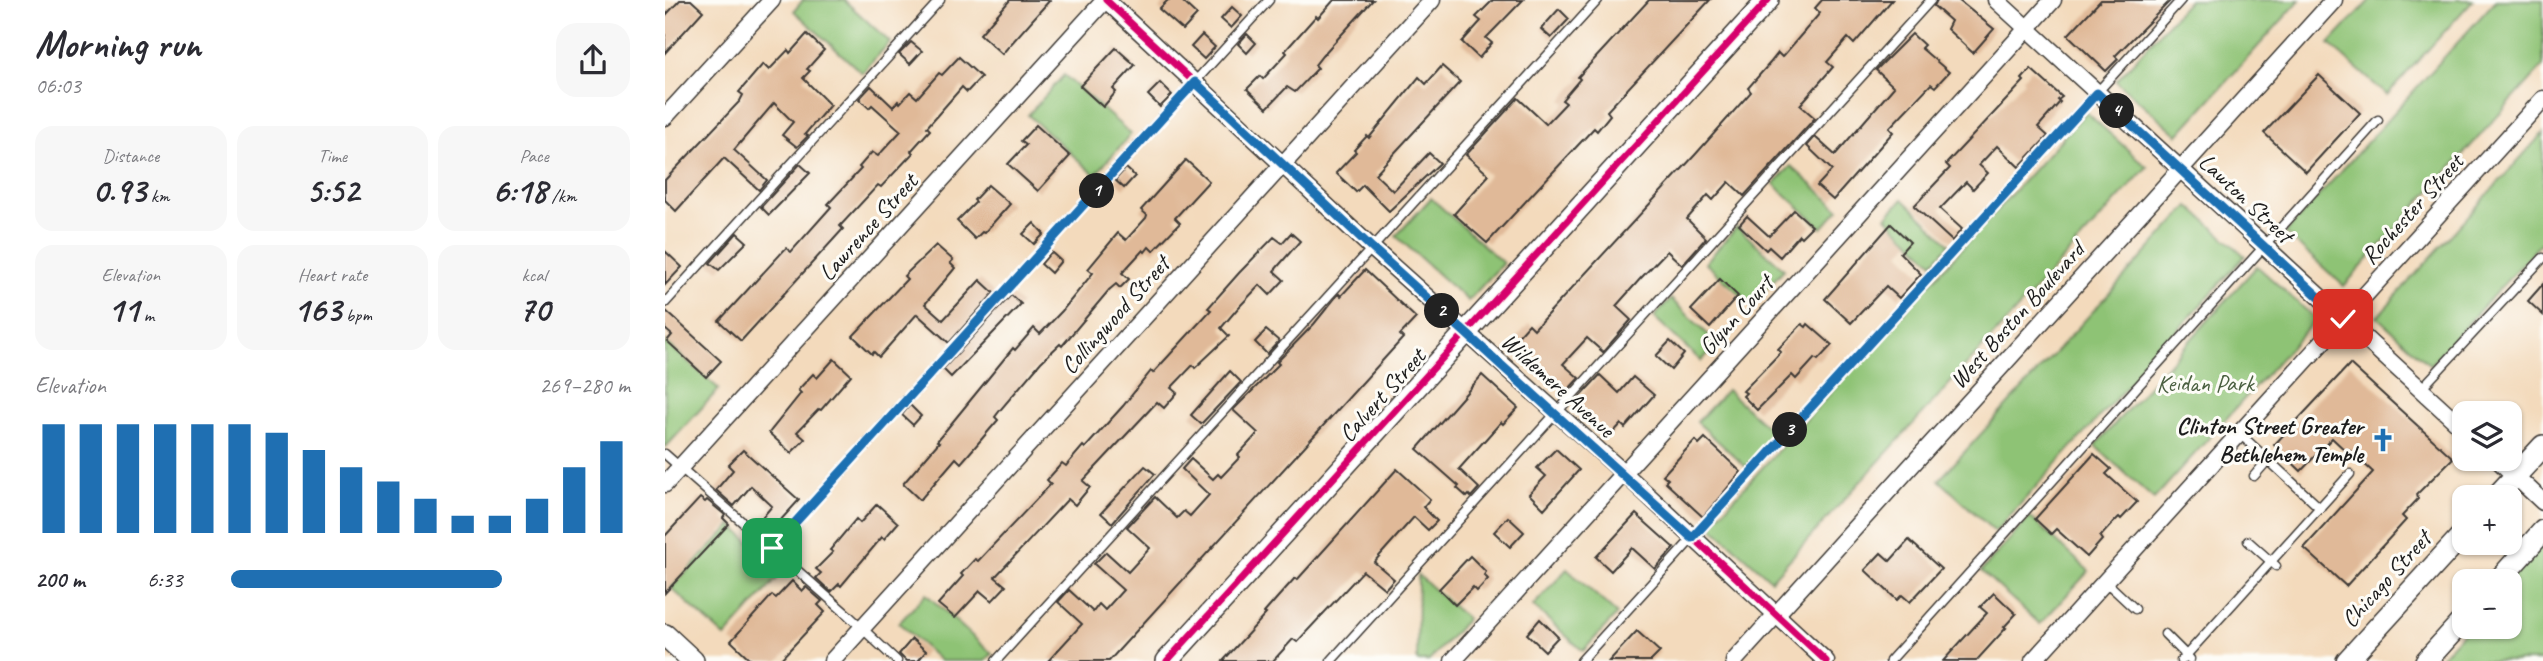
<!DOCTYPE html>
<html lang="en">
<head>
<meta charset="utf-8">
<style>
  :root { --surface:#fff; --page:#f7f7f7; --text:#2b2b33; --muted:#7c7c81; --accent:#1f6fb2 }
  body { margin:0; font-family:Caveat,sans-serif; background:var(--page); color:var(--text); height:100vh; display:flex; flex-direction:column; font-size:26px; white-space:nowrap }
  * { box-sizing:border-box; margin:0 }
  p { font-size:23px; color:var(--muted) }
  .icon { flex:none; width:38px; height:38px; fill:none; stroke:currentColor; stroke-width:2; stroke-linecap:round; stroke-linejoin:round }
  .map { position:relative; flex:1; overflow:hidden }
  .drawer { display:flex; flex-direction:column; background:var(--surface); width:665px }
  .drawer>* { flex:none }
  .buttons { position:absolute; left:1787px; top:401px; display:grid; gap:14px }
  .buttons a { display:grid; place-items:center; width:70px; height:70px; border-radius:14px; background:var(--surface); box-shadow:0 2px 5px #0004; font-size:35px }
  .pin { position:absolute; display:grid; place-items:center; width:60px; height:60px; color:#fff; margin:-30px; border-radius:14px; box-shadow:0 4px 10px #0006 }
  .km { position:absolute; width:35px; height:35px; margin:-18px; border-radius:50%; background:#222; color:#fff; font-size:19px; line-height:35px; text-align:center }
  .round { display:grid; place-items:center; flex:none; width:74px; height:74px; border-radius:21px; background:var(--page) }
  .head { display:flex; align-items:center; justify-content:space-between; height:119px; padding:0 35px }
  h1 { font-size:38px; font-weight:800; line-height:52px }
  .figures { display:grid; grid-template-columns:repeat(3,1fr); gap:10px; height:119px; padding:7px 35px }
  .figures div { display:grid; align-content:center; border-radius:18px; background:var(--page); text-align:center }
  .figures b { font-size:35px; font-weight:800 }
  .figures small { font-size:19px; font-weight:400 }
  .figures p { font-size:19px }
  .chart { height:196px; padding:14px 35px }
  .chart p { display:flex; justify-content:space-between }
  .chart svg { width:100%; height:126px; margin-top:7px; stroke:var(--accent); stroke-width:6 }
  ul { padding:0 35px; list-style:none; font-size:23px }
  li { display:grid; grid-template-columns:112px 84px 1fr; align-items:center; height:52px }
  li i { height:18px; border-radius:9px; background:var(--accent) }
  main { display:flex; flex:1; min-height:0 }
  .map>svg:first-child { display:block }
</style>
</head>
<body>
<main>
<section class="drawer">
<div class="head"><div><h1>Morning run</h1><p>06:03</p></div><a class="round"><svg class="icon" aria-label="share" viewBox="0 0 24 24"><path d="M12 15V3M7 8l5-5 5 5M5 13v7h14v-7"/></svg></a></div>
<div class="figures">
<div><p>Distance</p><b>0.93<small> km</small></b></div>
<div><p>Time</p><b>5:52</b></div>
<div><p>Pace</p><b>6:18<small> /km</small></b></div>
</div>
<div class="figures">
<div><p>Elevation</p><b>11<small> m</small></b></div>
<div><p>Heart rate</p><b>163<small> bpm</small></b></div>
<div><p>kcal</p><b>70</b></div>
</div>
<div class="chart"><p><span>Elevation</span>269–280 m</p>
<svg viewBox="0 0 160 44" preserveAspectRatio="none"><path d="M5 44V6M15 44V6M25 44V6M35 44V6M45 44V6M55 44V6M65 44V9M75 44V15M85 44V21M95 44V26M105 44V32M115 44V38M125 44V38M135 44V32M145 44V21M155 44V12"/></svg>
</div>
<ul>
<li><b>200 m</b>6:33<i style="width:68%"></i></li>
</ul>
</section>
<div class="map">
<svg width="1878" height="661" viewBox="0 0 1878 661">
  <rect width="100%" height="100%" fill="#fdfcf7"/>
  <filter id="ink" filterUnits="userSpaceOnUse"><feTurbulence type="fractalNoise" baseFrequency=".0143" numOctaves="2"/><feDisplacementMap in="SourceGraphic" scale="14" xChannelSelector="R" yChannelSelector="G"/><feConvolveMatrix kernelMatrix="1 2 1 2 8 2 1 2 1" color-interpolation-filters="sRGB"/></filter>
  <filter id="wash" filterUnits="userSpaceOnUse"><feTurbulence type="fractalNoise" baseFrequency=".00686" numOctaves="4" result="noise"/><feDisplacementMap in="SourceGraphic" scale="28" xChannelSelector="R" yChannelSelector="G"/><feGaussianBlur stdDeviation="1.57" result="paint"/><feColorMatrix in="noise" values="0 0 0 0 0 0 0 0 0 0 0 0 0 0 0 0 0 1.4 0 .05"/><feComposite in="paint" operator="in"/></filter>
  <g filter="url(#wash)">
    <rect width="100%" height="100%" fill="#f3dabc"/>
    <g fill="#8ec375" stroke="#557048" stroke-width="2">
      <path d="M 138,0 L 179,0 L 225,42 L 197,73 L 129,11 Z"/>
      <path d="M 1524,0 L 1635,0 L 1513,135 L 1451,81 Z"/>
      <path d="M 1705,0 L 1808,0 L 1722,95 L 1664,44 Z"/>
      <path d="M 1831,0 L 1878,0 L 1878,66 L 1679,286 L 1620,233 Z"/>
      <path d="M 399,75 L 466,134 L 430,175 L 363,115 Z"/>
      <path d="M 1421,112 L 1482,167 L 1106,580 L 1045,525 Z"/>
      <path d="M 1878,133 L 1878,241 L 1765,365 L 1712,317 Z"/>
      <path d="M 1126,166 L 1174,209 L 1157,228 L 1109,184 Z"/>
      <path d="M 766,198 L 838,263 L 803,301 L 731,236 Z"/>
      <path d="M 1238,199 L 1285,244 L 1268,263 L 1221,217 Z"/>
      <path d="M 1524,206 L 1580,256 L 1330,532 L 1274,480 Z"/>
      <path d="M 1072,227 L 1119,269 L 1087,305 L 1040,263 Z"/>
      <path d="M 1592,266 L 1651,319 L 1489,499 L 1430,446 Z"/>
      <path d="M 1006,299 L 1053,344 L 1036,361 L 989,317 Z"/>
      <path d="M 0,341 L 54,389 L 1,447 L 0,446 Z"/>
      <path d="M 1062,390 L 1111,435 L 1081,467 L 1032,422 Z"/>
      <path d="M 1365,517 L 1424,571 L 1375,624 L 1316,571 Z"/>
      <path d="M 67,525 L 117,573 L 60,637 L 6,588 Z"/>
      <path d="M 1878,544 L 1878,661 L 1772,661 L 1803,627 L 1844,626 L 1844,581 Z"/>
      <path d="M 902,569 L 952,614 L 918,651 L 868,606 Z"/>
      <path d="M 753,575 L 802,619 L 764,661 L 752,661 Z"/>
      <path d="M 261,594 L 327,654 L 320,661 L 275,661 L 234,623 Z"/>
    </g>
    <g id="blocks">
      <g fill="#e0b998">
        <path d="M 15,0 L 26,0 L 38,11 L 0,53 L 0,16 Z"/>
        <path d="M 345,0 L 385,0 L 337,54 L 315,34 Z"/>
        <path d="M 503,0 L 516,0 L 532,15 L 518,30 L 494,9 Z"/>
        <path d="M 669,0 L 708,0 L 657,56 L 650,65 L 653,68 L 630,92 L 622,87 L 602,108 L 582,89 L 595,76 L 598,79 L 622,53 L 620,51 L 651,16 L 653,18 Z"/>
        <path d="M 828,0 L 858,0 L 821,38 L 827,43 L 814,58 L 797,42 L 816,21 L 811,17 Z"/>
        <path d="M 984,0 L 1045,0 L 942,111 L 945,115 L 932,131 L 929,128 L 822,243 L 789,214 L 824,175 L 801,155 L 853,98 L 881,124 L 901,103 L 897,100 L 915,79 L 913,77 Z"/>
        <path d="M 1157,0 L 1227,0 L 1189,44 L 1183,38 L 1162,62 L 1168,67 L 1135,105 L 1150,118 L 1079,196 L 1064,182 L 1048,200 L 1043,195 L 1022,219 L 1041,238 L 1017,265 L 1002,251 L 976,278 L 951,306 L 966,320 L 938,352 L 922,338 L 898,364 L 914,378 L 902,391 L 848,342 L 864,324 L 869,329 L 1030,155 L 1086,92 L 1083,88 L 1105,63 L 1113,53 L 1117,57 L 1119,55 L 1155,13 L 1150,8 Z"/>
        <path d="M 1272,0 L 1293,0 L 1329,29 L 1308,53 L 1282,29 L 1286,21 L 1269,6 Z"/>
        <path d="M 1436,0 L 1506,0 L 1450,56 L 1453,59 L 1441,71 L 1403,35 Z"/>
        <path d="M 567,7 L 577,16 L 566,28 L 556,19 Z"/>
        <path d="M 894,9 L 904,19 L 886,38 L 876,29 Z"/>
        <path d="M 142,34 L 159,50 L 142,69 L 145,71 L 138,78 L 165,105 L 140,134 L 143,136 L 132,147 L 117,135 L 128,122 L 109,103 L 69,150 L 102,180 L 94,190 L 59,158 L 11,211 L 0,200 L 0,180 L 75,101 L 78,95 L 74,92 L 98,64 L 104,70 L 123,50 L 125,53 Z"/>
        <path d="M 582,34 L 591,43 L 582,53 L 573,44 Z"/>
        <path d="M 1247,34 L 1259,45 L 1256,48 L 1284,72 L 1270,87 L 1266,84 L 1224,128 L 1228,132 L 1168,200 L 1152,186 L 1167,170 L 1142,146 L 1150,137 L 1170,155 L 1229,87 L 1211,70 Z"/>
        <path d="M 537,35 L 550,47 L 539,59 L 526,47 Z"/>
        <path d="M 246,42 L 257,51 L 245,64 L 234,54 Z"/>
        <path d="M 451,48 L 470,65 L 448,89 L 451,92 L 438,107 L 415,86 Z"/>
        <path d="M 294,57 L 316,77 L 302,92 L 297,87 L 262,127 L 265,130 L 246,151 L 248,153 L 216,187 L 213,185 L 175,226 L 178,229 L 76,341 L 54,321 L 121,248 L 126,252 L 166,207 L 163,204 L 196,169 L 194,167 L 207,152 L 213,156 L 236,131 L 207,105 L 204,108 L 194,99 L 206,86 L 228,107 L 233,101 L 235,103 L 245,92 L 252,98 L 274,73 L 277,75 Z"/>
        <path d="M 777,66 L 795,82 L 710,174 L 728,191 L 764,153 L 775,163 L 724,211 L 698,185 L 691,192 L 671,173 L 691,152 L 689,150 L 702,136 L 704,138 L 754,77 L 761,84 Z"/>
        <path d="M 1366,69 L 1397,97 L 1393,100 L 1395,102 L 1373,127 L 1383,136 L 1354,167 L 1332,146 L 1314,165 L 1323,173 L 1308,189 L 1301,182 L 1275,209 L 1297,229 L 1287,241 L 1249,206 L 1285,168 L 1281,164 L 1359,81 L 1357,79 Z"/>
        <path d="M 1654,75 L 1695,113 L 1641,172 L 1599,133 Z"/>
        <path d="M 495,83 L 507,95 L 495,107 L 483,95 Z"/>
        <path d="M 371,125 L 405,156 L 373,191 L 343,164 L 361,145 L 356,141 Z"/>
        <path d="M 521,160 L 544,181 L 510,218 L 515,223 L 488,251 L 484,247 L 480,252 L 478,250 L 457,273 L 464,279 L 455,288 L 451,284 L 444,290 L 397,346 L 395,344 L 376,362 L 336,409 L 330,417 L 333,420 L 309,448 L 296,463 L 291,458 L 255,500 L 238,484 L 274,442 L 272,441 L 348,348 L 350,350 L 369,328 L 375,334 L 397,311 L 428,273 L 423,269 L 453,233 L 461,240 L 481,218 L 482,215 L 476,210 Z"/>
        <path d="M 135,164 L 145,173 L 104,215 L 96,207 Z"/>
        <path d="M 461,168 L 470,176 L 459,188 L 450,180 Z"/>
        <path d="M 323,185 L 345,204 L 319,233 L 317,232 L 310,239 L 292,221 L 311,202 L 309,200 Z"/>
        <path d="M 1129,210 L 1147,226 L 1136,237 L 1134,235 L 1115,257 L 1104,247 L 1101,250 L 1074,225 L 1082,216 L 1104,236 Z"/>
        <path d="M 369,223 L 379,234 L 369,244 L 358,234 Z"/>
        <path d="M 1226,224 L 1245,242 L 1235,253 L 1256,274 L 1234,298 L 1221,286 L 1186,323 L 1160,299 Z"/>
        <path d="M 72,233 L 82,242 L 54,270 L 45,263 Z"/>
        <path d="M 626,233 L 635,241 L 609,271 L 619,280 L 605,295 L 595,285 L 573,308 L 556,328 L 564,336 L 530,368 L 528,365 L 506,388 L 512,393 L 499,408 L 492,402 L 418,481 L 425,487 L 410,505 L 403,499 L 330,577 L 341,586 L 327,601 L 315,591 L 290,618 L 273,604 L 298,576 L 296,574 L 310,559 L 313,561 L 386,484 L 382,480 L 397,463 L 401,466 L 418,446 L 420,448 L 458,406 L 486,371 L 488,373 L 546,310 L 543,308 L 574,273 L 609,237 L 617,243 Z"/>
        <path d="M 271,245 L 288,260 L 285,263 L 290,268 L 260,304 L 278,320 L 315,280 L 329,293 L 284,343 L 252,314 L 214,357 L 209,352 L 207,354 L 188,336 L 242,279 L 239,276 Z"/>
        <path d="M 0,251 L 17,267 L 0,285 Z"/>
        <path d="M 386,252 L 396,261 L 386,273 L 376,264 Z"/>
        <path d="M 700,270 L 751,318 L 735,335 L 738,338 L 444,661 L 383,661 L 417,624 L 393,602 L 404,590 L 428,612 L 434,604 L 440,610 L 458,590 L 429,564 L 441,552 L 463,572 L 485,548 L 462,527 L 490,497 L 512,518 L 519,511 L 525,516 L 544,495 L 517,469 L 526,459 L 548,479 L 553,474 L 556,477 L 575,457 L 573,455 L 593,433 L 568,410 L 614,364 L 612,362 L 649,324 L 670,298 L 674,294 L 676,296 Z"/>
        <path d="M 1055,279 L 1073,296 L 1045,328 L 1026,310 Z"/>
        <path d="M 1878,284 L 1878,315 L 1863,301 Z"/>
        <path d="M 346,295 L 356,304 L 286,377 L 278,369 Z"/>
        <path d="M 0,310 L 56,361 L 41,377 L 2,341 L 7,335 L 0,329 Z"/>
        <path d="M 1137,324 L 1141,327 L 1143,324 L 1167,345 L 1153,360 L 1150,358 L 1131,379 L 1127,375 L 1092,410 L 1078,396 L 1081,393 L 1078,391 L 1116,352 L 1113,349 Z"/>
        <path d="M 601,330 L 614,341 L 602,354 L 590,342 Z"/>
        <path d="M 1005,341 L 1019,354 L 1006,370 L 991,356 Z"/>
        <path d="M 169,359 L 186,375 L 156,410 L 154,409 L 132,432 L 140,439 L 126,453 L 104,433 L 136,393 L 133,390 L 148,374 L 152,378 Z"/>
        <path d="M 1685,364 L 1788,458 L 1752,494 L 1753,499 L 1737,516 L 1741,520 L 1681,586 L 1639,548 L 1708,472 L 1684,450 L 1682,452 L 1667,438 L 1636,471 L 1609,445 Z"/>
        <path d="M 565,371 L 576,382 L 536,424 L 526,415 Z"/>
        <path d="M 817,375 L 853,408 L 838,424 L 836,422 L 794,469 L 814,488 L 806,497 L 804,495 L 802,497 L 792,488 L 794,486 L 752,449 Z"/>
        <path d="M 935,375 L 954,393 L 968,377 L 989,395 L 960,428 L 956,424 L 946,435 L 910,402 Z"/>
        <path d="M 245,405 L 256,416 L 248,425 L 237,415 Z"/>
        <path d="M 1040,438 L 1076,472 L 1038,517 L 1000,482 L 1003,479 L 998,475 L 1030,440 L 1034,444 Z"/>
        <path d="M 891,449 L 914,470 L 879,509 L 864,494 L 881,476 L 872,468 Z"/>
        <path d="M 78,450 L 134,500 L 102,535 L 91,525 L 107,506 L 86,486 L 69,506 L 51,490 L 68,470 L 63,465 Z"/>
        <path d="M 1429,454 L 1446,469 L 1441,474 L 1472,502 L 1456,519 L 1454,517 L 1445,526 L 1435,537 L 1437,540 L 1422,557 L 1391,529 L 1386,534 L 1370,519 Z"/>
        <path d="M 480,466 L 490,474 L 447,523 L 436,513 Z"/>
        <path d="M 732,469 L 765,499 L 758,507 L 772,521 L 763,530 L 749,517 L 709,562 L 729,579 L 720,589 L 698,571 L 632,642 L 628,639 L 608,661 L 558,661 L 601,614 L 599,613 L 613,597 L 630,578 L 632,580 Z"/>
        <path d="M 35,498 L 40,502 L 42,500 L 60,515 L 58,518 L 64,524 L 0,593 L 0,536 Z"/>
        <path d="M 212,504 L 233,523 L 219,539 L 217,537 L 176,586 L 174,584 L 166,592 L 151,578 L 156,573 L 151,569 L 168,552 L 165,550 L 191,519 L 195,523 Z"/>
        <path d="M 971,514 L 1009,548 L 990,569 L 967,548 L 946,571 L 931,557 Z"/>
        <path d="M 843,517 L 859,532 L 845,547 L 829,532 Z"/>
        <path d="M 1244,540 L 1276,569 L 1245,602 L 1237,595 L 1232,600 L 1200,570 L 1216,553 L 1225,561 Z"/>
        <path d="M 805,556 L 821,572 L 819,575 L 823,579 L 812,591 L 808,587 L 790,605 L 774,589 Z"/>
        <path d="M 127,581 L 137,591 L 141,587 L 157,601 L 153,605 L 160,612 L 114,661 L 87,661 L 66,641 L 107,595 L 111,598 Z"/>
        <path d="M 1329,593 L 1351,614 L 1339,627 L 1341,628 L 1311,661 L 1278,661 L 1322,613 L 1315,607 Z"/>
        <path d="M 875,619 L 893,637 L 880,651 L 862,634 Z"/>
        <path d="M 972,631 L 995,652 L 986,661 L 944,661 Z"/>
        <path d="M 247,639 L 261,651 L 253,661 L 241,661 L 234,654 Z"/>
      </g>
    </g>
  </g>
  <g filter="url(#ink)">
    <use href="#blocks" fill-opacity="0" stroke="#3c3834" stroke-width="2"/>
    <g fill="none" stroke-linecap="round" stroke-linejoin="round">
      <g stroke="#3c3834" stroke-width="11">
        <g id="lane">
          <path d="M 0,303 L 275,0"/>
          <path d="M 1756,389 L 1878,258"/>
          <path d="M 1574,433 L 1655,508"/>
          <path d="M 0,454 L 183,615 L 232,661"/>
          <path d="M 1589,476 L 1603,460"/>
          <path d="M 1583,541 L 1611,566"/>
          <path d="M 107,548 L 604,0"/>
          <path d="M 1440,581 L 1470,609"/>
          <path d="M 1500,634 L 1525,659"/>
          <path d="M 331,661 L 933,0"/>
          <path d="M 666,661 L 1266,0"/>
          <path d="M 916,661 L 1516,0"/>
          <path d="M 1225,661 L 1713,120"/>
          <path d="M 1516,661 L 1685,474"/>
        </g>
      </g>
      <g stroke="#3c3834" stroke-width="19">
        <g id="street">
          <path d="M 441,0 L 707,248 L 959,473 L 1161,661"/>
          <path d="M 1331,0 L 1799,429"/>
          <path d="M 0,117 L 107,0"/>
          <path d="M 1831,458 L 1878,502"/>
          <path d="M 0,484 L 440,0"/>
          <path d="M 167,661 L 767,0"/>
          <path d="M 788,661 L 1388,0"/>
          <path d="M 1069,661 L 1669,0"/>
          <path d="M 1368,661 L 1878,99"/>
        </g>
      </g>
      <g stroke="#3c3834" stroke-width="24">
        <g id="secondary">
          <path d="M 1831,497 L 1878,446"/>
          <path d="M 1833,581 L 1878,531"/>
          <path d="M 0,635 L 28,661"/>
          <path d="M 502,661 L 1103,0"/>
          <path d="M 1682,661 L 1799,533"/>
          <path d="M 1761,661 L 1799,619"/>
        </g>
      </g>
      <use href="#lane" stroke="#fff" stroke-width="8"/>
      <use href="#street" stroke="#fff" stroke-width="16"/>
      <use href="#secondary" stroke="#fff" stroke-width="21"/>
      <g stroke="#fdfcf7" stroke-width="11">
        <g id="cycleway">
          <path d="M 441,0 L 707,248 L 959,473 L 1161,661"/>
          <path d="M 502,661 L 1103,0"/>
        </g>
      </g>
      <use href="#cycleway" stroke="#d6006c" stroke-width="7"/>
    </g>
  </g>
  <g fill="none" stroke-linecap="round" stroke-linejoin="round" filter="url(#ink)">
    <g stroke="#fff" stroke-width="14">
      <path id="route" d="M 107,548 L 530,82 L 707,248 L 1027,538 L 1432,93 L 1678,319"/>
    </g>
    <use href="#route" stroke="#1f6fb2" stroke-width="9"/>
  </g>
  <defs>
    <g id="church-bare" transform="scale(1.89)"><path d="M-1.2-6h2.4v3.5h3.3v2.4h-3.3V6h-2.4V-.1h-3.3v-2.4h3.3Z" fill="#1f6fb2" stroke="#fdfcf7" stroke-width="2.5" paint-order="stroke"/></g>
  </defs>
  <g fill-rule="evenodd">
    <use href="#church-bare" x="1718" y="440"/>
  </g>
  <g text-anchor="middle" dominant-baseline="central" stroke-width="6" stroke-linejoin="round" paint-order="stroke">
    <g font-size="24" fill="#1c1c1c" stroke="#fdfcf7">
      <text transform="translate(1581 198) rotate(43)">Lawton Street</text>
      <text transform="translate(1747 209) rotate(-48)">Rochester Street</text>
      <text transform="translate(203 227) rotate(-48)">Lawrence Street</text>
      <text transform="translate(450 315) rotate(-48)">Collingwood Street</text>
      <text transform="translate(1071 315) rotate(-48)">Glynn Court</text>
      <text transform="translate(1352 315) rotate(-48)">West Boston Boulevard</text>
      <text transform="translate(893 385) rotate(42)">Wildemere Avenue</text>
      <text transform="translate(717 395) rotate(-48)">Calvert Street</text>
      <text transform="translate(1721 579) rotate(-48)">Chicago Street</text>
    </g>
    <g font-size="24" fill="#4a5f40" stroke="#fdfcf7">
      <text x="1540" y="383">Keidan Park</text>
    </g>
    <g font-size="24" font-weight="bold" fill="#1c1c1c" stroke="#fdfcf7" text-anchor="end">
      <text x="1698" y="426">Clinton Street Greater<tspan x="1698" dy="28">Bethlehem Temple</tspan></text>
    </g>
  </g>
</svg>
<div class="buttons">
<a><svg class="icon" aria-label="layers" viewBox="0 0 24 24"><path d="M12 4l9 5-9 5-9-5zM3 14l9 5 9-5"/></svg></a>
<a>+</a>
<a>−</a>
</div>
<div class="pin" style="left:107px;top:548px;background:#1e9e55"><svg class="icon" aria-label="arrive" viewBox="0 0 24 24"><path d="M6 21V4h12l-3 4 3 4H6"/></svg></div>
<div class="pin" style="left:1678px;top:319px;background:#d93025"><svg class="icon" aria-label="check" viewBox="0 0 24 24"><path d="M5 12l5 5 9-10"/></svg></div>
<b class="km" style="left:432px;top:191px">1</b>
<b class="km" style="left:777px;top:311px">2</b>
<b class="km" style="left:1125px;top:430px">3</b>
<b class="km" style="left:1452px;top:111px">4</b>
</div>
</main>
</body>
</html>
